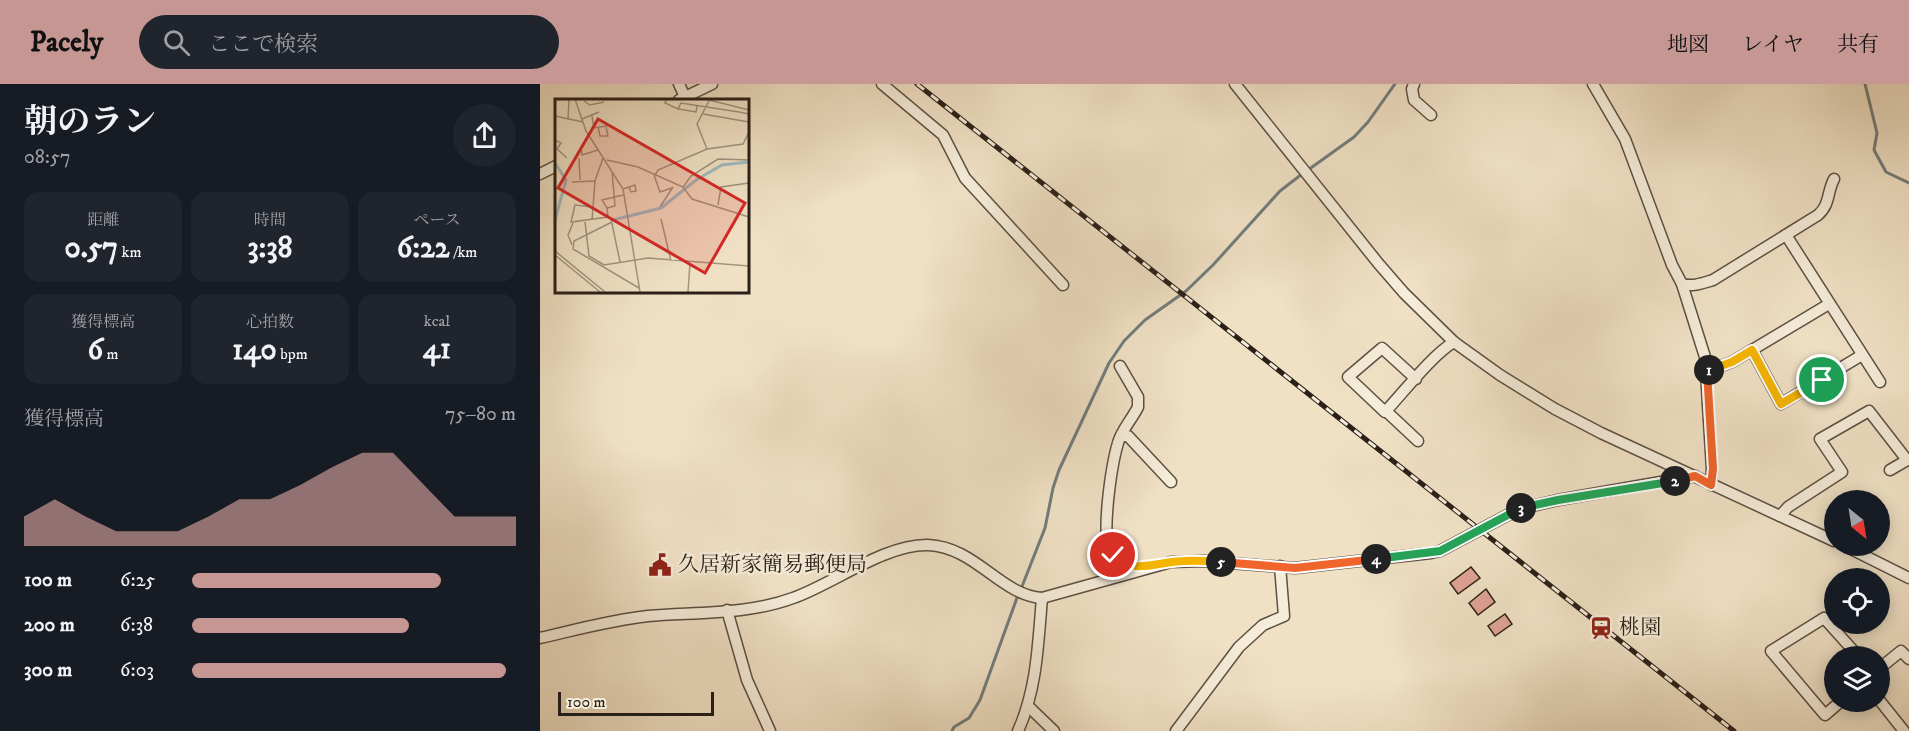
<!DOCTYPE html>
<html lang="ja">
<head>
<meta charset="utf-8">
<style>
  :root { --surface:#171b24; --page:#20242c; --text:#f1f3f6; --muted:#9ea1a6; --accent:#c59692 }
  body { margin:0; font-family:"IM FELL DW Pica","Noto Serif JP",serif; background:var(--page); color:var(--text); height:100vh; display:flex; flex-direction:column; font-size:22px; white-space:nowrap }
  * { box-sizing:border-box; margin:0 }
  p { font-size:20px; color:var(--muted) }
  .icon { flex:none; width:33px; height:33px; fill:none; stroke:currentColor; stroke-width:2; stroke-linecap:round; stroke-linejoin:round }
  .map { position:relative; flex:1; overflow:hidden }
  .side { display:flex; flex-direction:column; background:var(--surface); width:540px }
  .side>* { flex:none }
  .needle { width:39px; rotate:150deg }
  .controls { position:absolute; left:1284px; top:406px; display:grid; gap:12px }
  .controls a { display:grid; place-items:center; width:66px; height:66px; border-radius:50%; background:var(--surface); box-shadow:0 3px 15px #0003; font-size:30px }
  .scale { position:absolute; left:18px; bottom:15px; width:156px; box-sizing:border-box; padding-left:6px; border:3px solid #2a2018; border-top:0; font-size:16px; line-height:21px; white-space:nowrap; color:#2a2018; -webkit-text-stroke:4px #f5ecd9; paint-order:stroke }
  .pin { position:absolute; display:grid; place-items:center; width:51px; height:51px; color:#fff; margin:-26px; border:3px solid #fff; border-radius:50%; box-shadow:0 2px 6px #0007 }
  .km { position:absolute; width:30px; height:30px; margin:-15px; border-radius:50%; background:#222; color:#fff; font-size:16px; line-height:30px; text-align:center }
  .round { display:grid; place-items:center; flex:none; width:63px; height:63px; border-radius:32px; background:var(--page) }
  .overview { display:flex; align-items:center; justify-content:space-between; height:102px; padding:0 24px }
  h1 { font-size:33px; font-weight:700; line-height:45px }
  .metrics { display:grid; grid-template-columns:repeat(3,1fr); gap:9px; height:102px; padding:6px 24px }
  .metrics div { display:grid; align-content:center; border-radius:15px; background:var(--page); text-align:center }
  .metrics b { font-size:30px; font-weight:700 }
  .metrics small { font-size:16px; font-weight:400 }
  .metrics p { font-size:16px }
  .chart { height:168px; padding:12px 24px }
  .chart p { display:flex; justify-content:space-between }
  .chart svg { width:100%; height:108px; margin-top:6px; fill:var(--accent); opacity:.7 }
  ul { padding:0 24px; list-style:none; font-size:20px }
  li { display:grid; grid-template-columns:96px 72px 1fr; align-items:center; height:45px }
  li i { height:15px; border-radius:8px; background:var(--accent) }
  header { display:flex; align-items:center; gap:36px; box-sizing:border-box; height:84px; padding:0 30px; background:var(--accent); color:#111 }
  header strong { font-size:28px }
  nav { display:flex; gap:33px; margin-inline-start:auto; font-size:21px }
  .search { width:420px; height:54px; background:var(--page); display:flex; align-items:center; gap:15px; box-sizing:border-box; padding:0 21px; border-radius:33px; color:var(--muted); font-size:22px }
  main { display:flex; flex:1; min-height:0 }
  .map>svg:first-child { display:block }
</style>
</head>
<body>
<header>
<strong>Pacely</strong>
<div class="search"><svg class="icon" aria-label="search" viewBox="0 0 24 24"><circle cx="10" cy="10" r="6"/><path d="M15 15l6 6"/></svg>ここで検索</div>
<nav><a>地図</a><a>レイヤ</a><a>共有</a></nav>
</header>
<main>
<section class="side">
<div class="overview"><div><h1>朝のラン</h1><p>08:57</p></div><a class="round"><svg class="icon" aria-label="share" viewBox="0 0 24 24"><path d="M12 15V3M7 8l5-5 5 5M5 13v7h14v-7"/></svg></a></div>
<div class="metrics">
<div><p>距離</p><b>0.57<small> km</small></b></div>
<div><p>時間</p><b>3:38</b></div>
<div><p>ペース</p><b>6:22<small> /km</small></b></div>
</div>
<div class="metrics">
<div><p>獲得標高</p><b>6<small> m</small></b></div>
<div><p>心拍数</p><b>140<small> bpm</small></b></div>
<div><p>kcal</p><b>41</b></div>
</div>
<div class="chart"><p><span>獲得標高</span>75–80 m</p>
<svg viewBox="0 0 160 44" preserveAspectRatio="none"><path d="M0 44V32L10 25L20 32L30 38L40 38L50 38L60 32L70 25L80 25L90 19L100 12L110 6L120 6L130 19L140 32L150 32L160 32V44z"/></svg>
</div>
<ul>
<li><b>100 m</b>6:25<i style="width:77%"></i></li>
<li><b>200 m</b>6:38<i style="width:67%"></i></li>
<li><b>300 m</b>6:03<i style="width:97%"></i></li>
</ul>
</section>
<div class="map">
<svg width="1369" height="647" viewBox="0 0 1369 647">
  <rect width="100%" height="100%" fill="#f0e1c5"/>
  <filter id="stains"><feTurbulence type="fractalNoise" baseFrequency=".00333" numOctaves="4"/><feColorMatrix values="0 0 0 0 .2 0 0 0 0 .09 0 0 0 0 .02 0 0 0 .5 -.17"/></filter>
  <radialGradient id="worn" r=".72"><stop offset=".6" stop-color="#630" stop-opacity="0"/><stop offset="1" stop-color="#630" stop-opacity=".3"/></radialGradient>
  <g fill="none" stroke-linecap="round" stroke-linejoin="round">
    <g stroke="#717d7d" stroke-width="3">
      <path d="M 1325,0 L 1337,49 L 1334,66 L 1346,88 L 1369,99"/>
      <path d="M 768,86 L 814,53 L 828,38 L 855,0"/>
      <path d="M 481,505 L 505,444 L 513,404 L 519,386 L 569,279 L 584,257 L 605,236 L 646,207 L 673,181 L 740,107 L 762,90"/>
      <path d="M 412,647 L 414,643 L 429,634 L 440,616 L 478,511"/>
    </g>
  </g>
  <g fill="#e1a496" stroke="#2a2018" stroke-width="1.5">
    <path d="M 931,483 L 940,494 L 918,510 L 910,499 Z"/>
    <path d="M 946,505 L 955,518 L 938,531 L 929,519 Z"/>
    <path d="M 965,530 L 972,540 L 955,552 L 948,542 Z"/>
  </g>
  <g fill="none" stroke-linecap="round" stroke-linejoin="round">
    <g stroke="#5c5043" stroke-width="13">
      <g id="minor">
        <path d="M 139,0 L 145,13"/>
        <path d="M 342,0 L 403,51 L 425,94 L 523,201"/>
        <path d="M 695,0 L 838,179 L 864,209 L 914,258 L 960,291 L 1015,325 L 1061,349 L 1294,457"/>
        <path d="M 874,0 L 872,5 L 874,16 L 891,31"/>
        <path d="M 1053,0 L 1085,55 L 1132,181 L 1142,200 L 1165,273 L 1172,385 L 1171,401"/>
        <path d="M 139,16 L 172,0"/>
        <path d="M 0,90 L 16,82"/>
        <path d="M 1246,151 L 1340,298"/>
        <path d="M 1142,200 C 1153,203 1163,199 1173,196 L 1278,131 C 1290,121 1287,108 1294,95"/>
        <path d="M 1212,266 L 1241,320 L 1322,271"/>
        <path d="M 580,282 L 598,313 L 598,323 C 592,335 581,347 578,359 C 572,379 560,453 571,469 C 579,480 591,481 603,484"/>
        <path d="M 1167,287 L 1192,278 L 1289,220"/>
        <path d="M 876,295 L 842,264 L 808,293 L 845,328 C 864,308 892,271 914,258"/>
        <path d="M 846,327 L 878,357"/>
        <path d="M 581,352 L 588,352 L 631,398"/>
        <path d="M 1350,386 L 1369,375"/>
        <path d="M 1240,432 L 1248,423 L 1302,388 L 1280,355 L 1329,327 L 1367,376"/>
        <path d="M 1305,462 L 1369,494"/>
        <path d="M 187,526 L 207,596 L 230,647"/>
        <path d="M 0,554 C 35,546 71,536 108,532 C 155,528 207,531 253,514 C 293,500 345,460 388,461 C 436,463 460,511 502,514 L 631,478 L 664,477 L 755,484 L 891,469 L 900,467 L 979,425 L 1018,416 L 1155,392"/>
        <path d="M 1340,584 L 1361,567 L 1369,575"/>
        <path d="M 1340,617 L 1364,647"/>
        <path d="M 1300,618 L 1285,631 L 1231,567 L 1284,534 L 1319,573"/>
        <path d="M 489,623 L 514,647"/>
        <path d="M 478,647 C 497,605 498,560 502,514"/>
        <path d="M 636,647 L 699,563 L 723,541 L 744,532 L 740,482"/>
      </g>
    </g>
    <use href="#minor" stroke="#f5ecd9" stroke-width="10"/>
    <g stroke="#2a2018" stroke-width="5">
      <path id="rail" d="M 377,0 L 1194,647"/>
    </g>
    <use href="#rail" stroke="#f5ecd9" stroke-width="3" stroke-dasharray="9" stroke-linecap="butt"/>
  </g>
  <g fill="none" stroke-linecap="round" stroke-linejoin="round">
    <g stroke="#fff" stroke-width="12">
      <path id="split-1" d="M 1169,286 L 1192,278 L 1212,266 L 1241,320 L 1282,296"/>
    </g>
    <g stroke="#fff" stroke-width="12">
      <path id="split-2" d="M 1135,397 L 1155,392 L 1171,401 L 1173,385 L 1167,287 L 1169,286"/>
    </g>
    <g stroke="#fff" stroke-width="12">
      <path id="split-3" d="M 981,424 L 1018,416 L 1135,397"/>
    </g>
    <g stroke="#fff" stroke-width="12">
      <path id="split-4" d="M 836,475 L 900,467 L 981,424"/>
    </g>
    <g stroke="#fff" stroke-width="12">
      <path id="split-5" d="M 681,478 L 755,484 L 836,475"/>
    </g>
    <g stroke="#fff" stroke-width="12">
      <path id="split-6" d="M 573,471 C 593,492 618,477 644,477 C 656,476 669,477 681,478"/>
    </g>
    <use href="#split-1" stroke="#f5b400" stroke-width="8"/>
    <use href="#split-2" stroke="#f0652b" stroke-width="8"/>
    <use href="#split-3" stroke="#22a559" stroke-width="8"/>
    <use href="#split-4" stroke="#22a559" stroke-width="8"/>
    <use href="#split-5" stroke="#f0652b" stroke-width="8"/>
    <use href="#split-6" stroke="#f5b400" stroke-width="8"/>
  </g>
  <defs>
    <g id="civic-bare" transform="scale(1.8)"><path d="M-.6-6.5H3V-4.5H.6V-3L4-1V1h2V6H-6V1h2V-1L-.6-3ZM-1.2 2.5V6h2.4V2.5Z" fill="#8f2418" stroke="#f5ecd9" stroke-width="2.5" paint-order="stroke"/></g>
    <g id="station-bare" transform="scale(1.8)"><path d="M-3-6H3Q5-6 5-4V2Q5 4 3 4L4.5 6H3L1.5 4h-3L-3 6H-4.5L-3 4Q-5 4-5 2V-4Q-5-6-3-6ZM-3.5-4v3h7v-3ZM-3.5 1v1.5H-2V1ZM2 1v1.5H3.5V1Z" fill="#8f2418" stroke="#f5ecd9" stroke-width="2.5" paint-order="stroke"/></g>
  </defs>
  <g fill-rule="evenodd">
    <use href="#civic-bare" x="120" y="481"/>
    <use href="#station-bare" x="1061" y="544"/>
  </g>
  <g text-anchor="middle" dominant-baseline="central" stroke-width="5" stroke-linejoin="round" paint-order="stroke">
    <g font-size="21" fill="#2a2018" stroke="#f5ecd9" text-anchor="start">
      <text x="138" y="481">久居新家簡易郵便局</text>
      <text x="1079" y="544">桃園</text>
    </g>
  </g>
  <g transform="translate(15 15)">
    <rect width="194" height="194" fill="#f0e1c5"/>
    <path fill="none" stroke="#a0bbc0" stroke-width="3" d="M 0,64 L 11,81 L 0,121M 58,121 L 106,109 L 141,81 L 167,66 L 194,63"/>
    <path fill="none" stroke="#a19480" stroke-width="1.5" d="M 20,0 L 31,32 L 68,90 L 85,193M 112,0 L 110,4 L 123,10M 150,0 L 194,11M 29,2 L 35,6 L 49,3M 142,7 L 141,13 L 123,10 L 126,4 L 184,13 L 194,15M 148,15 L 194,23M 0,17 L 28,23M 37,17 L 39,29 L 51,27 L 53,37 L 45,37 L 43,28M 27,20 L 44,13M 13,21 L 14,0M 0,41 L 6,44 L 2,50 L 12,59M 26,49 L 27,56 L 43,51M 152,50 L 142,25 L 155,0M 24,59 L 25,81M 52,61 L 83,68 L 128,88 L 137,100 L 194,118M 99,76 L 105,93 L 117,89M 100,76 L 103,71 L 152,50 L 188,45 L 194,33M 17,83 L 40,82M 128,88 L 136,77 L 163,60 L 194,61M 68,90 L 80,86 L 81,92 L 76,93 L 74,88M 163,106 L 166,88 L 194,84M 37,108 L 20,106 L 16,123 L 53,118 L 52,109 L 60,107 L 57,72M 105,108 L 118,88M 52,109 L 47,101 L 68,96M 56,120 L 65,163M 106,120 L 116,162M 37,121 L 40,82 L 48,59M 30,123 L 34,157 L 49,166 L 93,159 L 194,167M 57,123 L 19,142 L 18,150 L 84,189M 17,146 L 13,136 L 18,124M 0,152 L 50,193M 0,156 L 45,193M 133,193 L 135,164"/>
    <path fill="#d62828" fill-opacity="0.15" stroke="#d62828" stroke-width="3" d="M 43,20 L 190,104 L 150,174 L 3,89 Z"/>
    <rect width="194" height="194" fill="none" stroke="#2a2018" stroke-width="3"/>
  </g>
  <rect width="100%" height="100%" filter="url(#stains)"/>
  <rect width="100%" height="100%" fill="url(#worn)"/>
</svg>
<div class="controls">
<a><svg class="needle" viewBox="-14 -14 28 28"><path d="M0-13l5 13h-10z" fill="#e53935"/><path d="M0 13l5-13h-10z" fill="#9ea1a6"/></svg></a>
<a><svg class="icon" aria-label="locate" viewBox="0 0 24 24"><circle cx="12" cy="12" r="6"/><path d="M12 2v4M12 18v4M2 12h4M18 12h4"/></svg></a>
<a><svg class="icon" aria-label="layers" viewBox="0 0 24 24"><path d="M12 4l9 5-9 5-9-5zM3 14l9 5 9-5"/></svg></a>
</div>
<div class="scale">100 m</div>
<div class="pin" style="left:1282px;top:296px;background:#1e9e55"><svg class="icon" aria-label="arrive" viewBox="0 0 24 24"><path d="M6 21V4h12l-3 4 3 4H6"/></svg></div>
<div class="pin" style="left:573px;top:471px;background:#d93025"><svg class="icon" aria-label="check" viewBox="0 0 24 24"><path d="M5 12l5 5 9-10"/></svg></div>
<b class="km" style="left:1169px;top:286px">1</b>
<b class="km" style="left:1135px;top:397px">2</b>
<b class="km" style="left:981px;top:424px">3</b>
<b class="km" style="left:836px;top:475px">4</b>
<b class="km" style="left:681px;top:478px">5</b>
</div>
</main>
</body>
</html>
